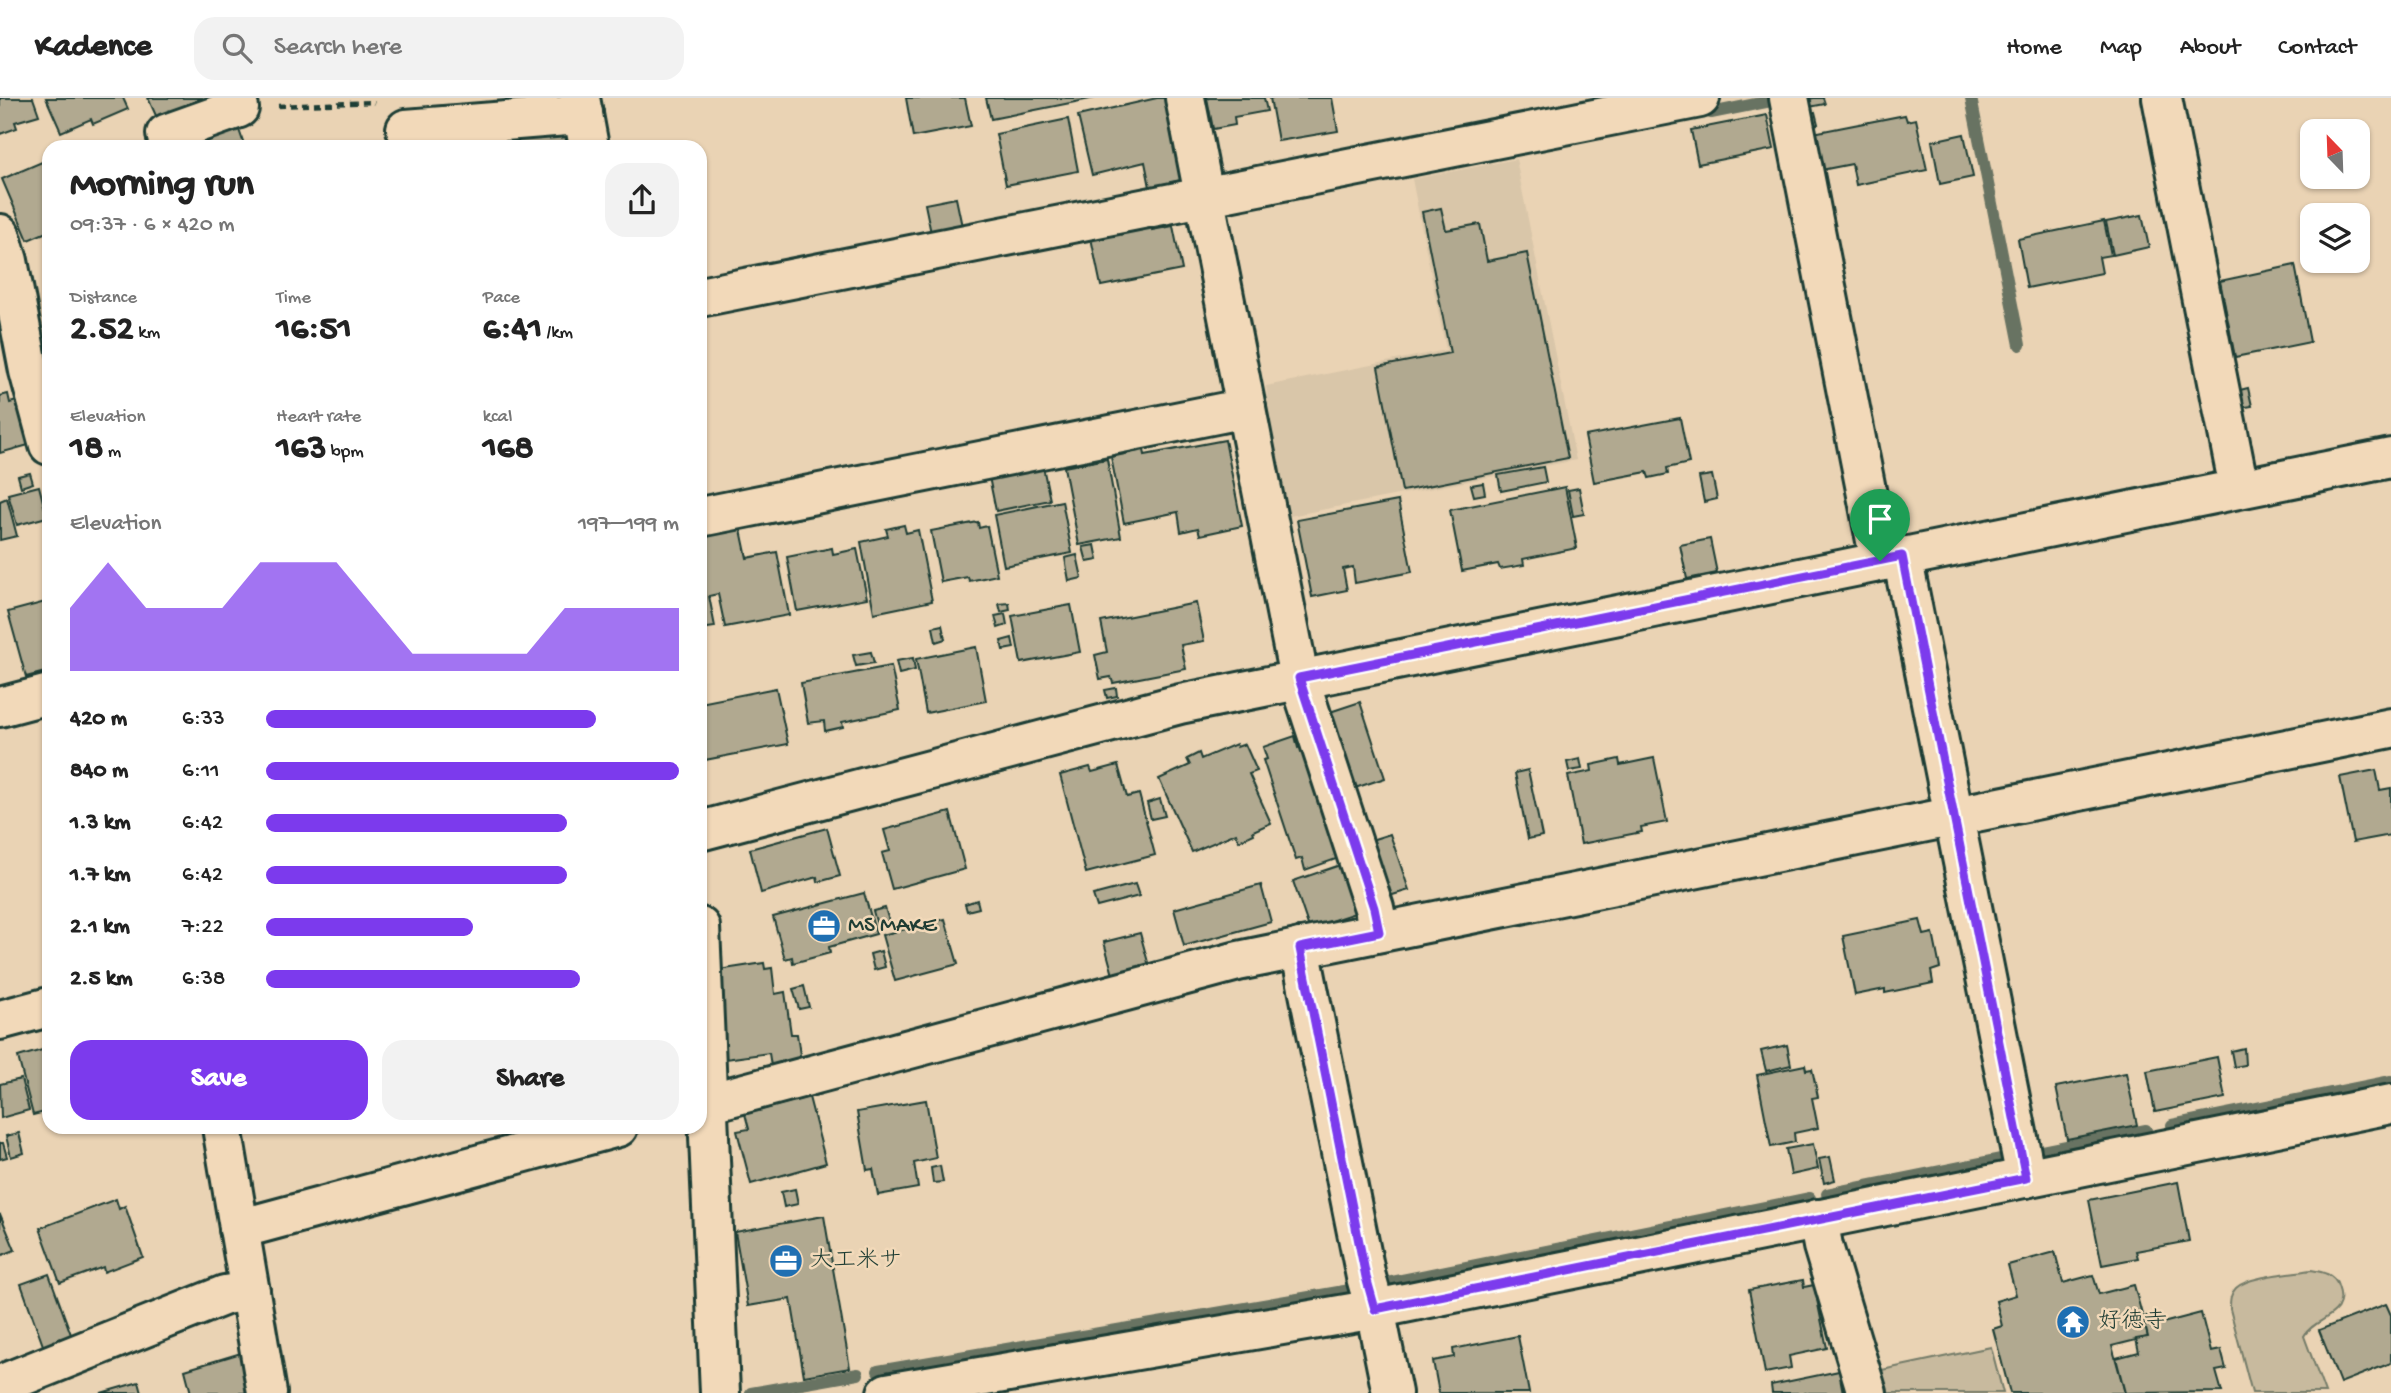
<!DOCTYPE html>
<html lang="en">
<head>
<meta charset="utf-8">
<style>
  :root { --surface:#fff; --page:#f2f2f2; --text:#222; --muted:#767676; --line:#e0e0e0; --accent:#7c3aed }
  body { margin:0; font-family:"Gochi Hand","Klee One",sans-serif; background:var(--page); color:var(--text); height:100vh; display:flex; flex-direction:column; font-size:26px; white-space:nowrap }
  * { box-sizing:border-box; margin:0 }
  p { font-size:23px; color:var(--muted) }
  .icon { flex:none; width:38px; height:38px; fill:none; stroke:currentColor; stroke-width:2; stroke-linecap:round; stroke-linejoin:round }
  .map { position:relative; flex:1; overflow:hidden }
  .side { position:absolute; left:42px; top:42px; width:665px; height:994px; display:flex; flex-direction:column; background:var(--surface); border-radius:21px; box-shadow:0 2px 5px #0004 }
  .side>* { flex:none }
  .needle { width:46px; rotate:337deg }
  .fabs { position:absolute; left:2300px; top:21px; display:grid; gap:14px }
  .fabs a { display:grid; place-items:center; width:70px; height:70px; border-radius:14px; background:var(--surface); box-shadow:0 2px 5px #0004; font-size:35px }
  .pin { position:absolute; display:grid; place-items:center; width:60px; height:60px; color:#fff; margin:-72px -30px; border-radius:50% 50% 50% 0; rotate:-45deg; box-shadow:0 0 7px #0007 }
  .pin .icon { rotate:45deg }
  .round { display:grid; place-items:center; flex:none; width:74px; height:74px; border-radius:21px; background:var(--page) }
  .overview { display:flex; align-items:center; justify-content:space-between; height:119px; padding:0 28px }
  h1 { font-size:38px; font-weight:700; line-height:52px }
  .figures { display:grid; grid-template-columns:repeat(3,1fr); gap:10px; height:119px; padding:7px 28px }
  .figures div { display:grid; align-content:center }
  .figures b { font-size:35px; font-weight:700 }
  .figures small { font-size:19px; font-weight:400 }
  .figures p { font-size:19px }
  .chart { height:196px; padding:14px 28px }
  .chart p { display:flex; justify-content:space-between }
  .chart svg { width:100%; height:126px; margin-top:7px; fill:var(--accent); opacity:.7 }
  .action { display:flex; gap:14px; margin-top:auto; padding:14px 28px }
  .action a { flex:1; height:80px; border-radius:21px; background:var(--accent); color:#fff; font-size:28px; font-weight:700; line-height:80px; text-align:center }
  .action a+a { background:var(--page); color:var(--text) }
  ul { padding:0 28px; list-style:none; font-size:23px }
  li { display:grid; grid-template-columns:112px 84px 1fr; align-items:center; height:52px }
  li i { height:18px; border-radius:9px; background:var(--accent) }
  header { display:flex; align-items:center; gap:42px; box-sizing:border-box; height:98px; padding:0 35px; background:var(--surface); border-bottom:2px solid var(--line) }
  header strong { font-size:33px }
  nav { display:flex; gap:38px; margin-inline-start:auto; font-size:24px }
  .search { width:490px; height:63px; background:var(--page); display:flex; align-items:center; gap:18px; box-sizing:border-box; padding:0 24px; border-radius:21px; color:var(--muted); font-size:26px }
  .map>svg:first-child { display:block }
</style>
</head>
<body>
<header>
<strong>Kadence</strong>
<div class="search"><svg class="icon" aria-label="search" viewBox="0 0 24 24"><circle cx="10" cy="10" r="6"/><path d="M15 15l6 6"/></svg>Search here</div>
<nav><a>Home</a><a>Map</a><a>About</a><a>Contact</a></nav>
</header>
<div class="map">
<svg width="2391" height="1295" viewBox="0 0 2391 1295">
  <rect width="100%" height="100%" fill="#ead3b4"/>
  <filter id="ink" filterUnits="userSpaceOnUse"><feTurbulence type="fractalNoise" baseFrequency=".0143" numOctaves="2"/><feDisplacementMap in="SourceGraphic" scale="14" xChannelSelector="R" yChannelSelector="G"/><feConvolveMatrix kernelMatrix="1 2 1 2 8 2 1 2 1" color-interpolation-filters="sRGB"/></filter>
  <g filter="url(#ink)">
    <path fill="#d9c6a9" d="M 1516,61 L 1576,362 L 1280,420 L 1257,299 L 1267,297 L 1266,288 L 1446,252 L 1412,81 Z"/>
    <g fill="#c8ba9e" stroke="#747c69" stroke-width="2">
      <path d="M 2311,1172 C 2323,1174 2334,1176 2338,1188 C 2350,1220 2315,1218 2304,1238 L 2325,1295 L 2252,1295 L 2230,1211 C 2230,1202 2230,1196 2236,1190 C 2248,1178 2294,1175 2311,1172 Z"/>
      <path d="M 1991,1249 L 2003,1295 L 1883,1295 L 1877,1273 Z"/>
    </g>
    <g fill="none" stroke-linecap="round" stroke-linejoin="round">
      <g stroke="#687362" stroke-width="12">
        <path d="M 1971,0 L 2020,247"/>
        <path d="M 1711,15 L 1776,2"/>
        <path d="M 2172,1027 L 2391,983"/>
        <path d="M 2037,1054 L 2146,1032"/>
        <path d="M 1827,1096 L 2006,1060"/>
        <path d="M 1387,1185 L 1810,1100"/>
        <path d="M 878,1273 L 1350,1192"/>
        <path d="M 751,1295 L 858,1276"/>
      </g>
    </g>
    <g fill="#b1a990" stroke="#1f3d34" stroke-width="2">
      <path d="M 0,0 L 33,0 L 39,17 L 15,24 L 17,30 L 0,36 Z"/>
      <path d="M 46,0 L 123,0 L 128,11 L 93,26 L 91,21 L 61,34 Z"/>
      <path d="M 148,0 L 203,0 L 157,20 Z"/>
      <path d="M 906,0 L 965,0 L 971,28 L 913,39 Z"/>
      <path d="M 986,0 L 1095,0 L 991,21 Z"/>
      <path d="M 1157,0 L 1167,0 L 1186,81 L 1150,89 L 1145,64 L 1092,77 L 1078,18 Z"/>
      <path d="M 1207,0 L 1264,0 L 1267,13 L 1234,19 L 1235,27 L 1213,31 Z"/>
      <path d="M 1270,0 L 1332,0 L 1338,33 L 1278,43 Z"/>
      <path d="M 1814,0 L 1823,0 L 1825,6 L 1804,10 L 1803,2 Z"/>
      <path d="M 1815,14 L 1818,26 L 1807,29 L 1804,16 Z"/>
      <path d="M 1767,17 L 1774,51 L 1698,66 L 1691,32 Z"/>
      <path d="M 1905,17 L 1907,23 L 1916,21 L 1927,72 L 1856,87 L 1852,66 L 1816,73 L 1808,36 Z"/>
      <path d="M 1068,21 L 1078,73 L 1006,87 L 996,36 Z"/>
      <path d="M 238,29 L 245,49 L 191,49 L 191,46 Z"/>
      <path d="M 565,35 L 567,49 L 499,49 L 498,40 Z"/>
      <path d="M 1964,36 L 1973,79 L 1940,86 L 1932,43 Z"/>
      <path d="M 49,61 L 49,133 L 28,142 L 2,81 Z"/>
      <path d="M 956,100 L 963,133 L 932,140 L 925,106 Z"/>
      <path d="M 1441,110 L 1446,132 L 1480,126 L 1487,163 L 1527,155 L 1568,360 L 1402,393 L 1378,269 L 1450,255 L 1422,114 Z"/>
      <path d="M 2142,117 L 2149,149 L 2113,157 L 2106,124 Z"/>
      <path d="M 2104,123 L 2111,157 L 2099,159 L 2102,175 L 2027,190 L 2018,141 Z"/>
      <path d="M 1151,128 L 1152,132 L 1173,128 L 1182,172 L 1101,188 L 1091,140 Z"/>
      <path d="M 2295,167 L 2310,244 L 2235,259 L 2220,183 Z"/>
      <path d="M 2248,290 L 2252,308 L 2239,310 L 2236,293 Z"/>
      <path d="M 8,296 L 10,305 L 20,302 L 32,346 L 0,355 L 0,298 Z"/>
      <path d="M 1680,320 L 1689,365 L 1667,370 L 1668,376 L 1649,380 L 1647,374 L 1594,384 L 1585,338 Z"/>
      <path d="M 1225,342 L 1242,428 L 1200,437 L 1198,430 L 1181,434 L 1178,414 L 1124,425 L 1111,359 L 1144,352 L 1145,357 Z"/>
      <path d="M 1107,361 L 1121,439 L 1079,447 L 1064,369 Z"/>
      <path d="M 1042,364 L 1050,402 L 996,413 L 988,374 Z"/>
      <path d="M 1543,369 L 1546,384 L 1501,393 L 1498,377 Z"/>
      <path d="M 30,375 L 33,385 L 21,389 L 18,378 Z"/>
      <path d="M 1712,377 L 1717,401 L 1704,404 L 1699,379 Z"/>
      <path d="M 1483,385 L 1485,396 L 1474,398 L 1471,387 Z"/>
      <path d="M 39,388 L 47,419 L 17,427 L 8,396 Z"/>
      <path d="M 1565,389 L 1577,450 L 1523,461 L 1524,467 L 1500,471 L 1498,466 L 1462,473 L 1450,412 Z"/>
      <path d="M 1579,390 L 1584,416 L 1573,418 L 1568,392 Z"/>
      <path d="M 7,400 L 17,438 L 0,442 L 0,403 Z"/>
      <path d="M 1062,403 L 1072,455 L 1004,468 L 994,417 Z"/>
      <path d="M 1398,403 L 1412,474 L 1355,485 L 1353,469 L 1343,471 L 1347,492 L 1312,499 L 1297,422 Z"/>
      <path d="M 978,424 L 979,430 L 987,428 L 997,477 L 969,483 L 968,479 L 941,484 L 931,433 Z"/>
      <path d="M 740,427 L 747,460 L 777,454 L 789,517 L 725,529 L 718,496 L 709,498 L 715,529 L 700,531 L 700,449 L 707,448 L 703,434 Z"/>
      <path d="M 904,427 L 906,435 L 918,432 L 932,503 L 874,515 L 861,444 L 888,438 L 886,431 Z"/>
      <path d="M 1710,441 L 1717,475 L 1687,481 L 1680,447 Z"/>
      <path d="M 1095,447 L 1098,462 L 1087,464 L 1083,449 Z"/>
      <path d="M 832,450 L 833,456 L 857,451 L 867,500 L 797,513 L 787,459 Z"/>
      <path d="M 1077,457 L 1082,480 L 1069,483 L 1065,460 Z"/>
      <path d="M 49,503 L 49,573 L 26,579 L 8,514 Z"/>
      <path d="M 1009,505 L 1010,512 L 1001,514 L 999,506 Z"/>
      <path d="M 1196,505 L 1204,543 L 1181,547 L 1186,571 L 1113,585 L 1111,579 L 1100,581 L 1095,557 L 1107,554 L 1101,524 Z"/>
      <path d="M 1071,507 L 1080,554 L 1021,565 L 1012,518 Z"/>
      <path d="M 1005,516 L 1007,527 L 998,530 L 995,518 Z"/>
      <path d="M 942,527 L 945,541 L 936,544 L 933,529 Z"/>
      <path d="M 1012,540 L 1014,550 L 1003,552 L 1001,543 Z"/>
      <path d="M 976,549 L 986,603 L 926,615 L 916,561 Z"/>
      <path d="M 871,554 L 874,565 L 856,568 L 853,557 Z"/>
      <path d="M 913,560 L 915,572 L 899,576 L 896,563 Z"/>
      <path d="M 891,568 L 900,612 L 842,624 L 843,629 L 825,633 L 824,623 L 808,625 L 801,585 Z"/>
      <path d="M 776,590 L 788,646 L 705,662 L 700,637 L 700,605 Z"/>
      <path d="M 1116,590 L 1117,598 L 1107,600 L 1105,592 Z"/>
      <path d="M 1360,604 L 1385,680 L 1352,691 L 1327,615 Z"/>
      <path d="M 1295,638 L 1298,650 L 1303,648 L 1339,760 L 1305,772 L 1302,760 L 1296,762 L 1263,662 L 1267,661 L 1263,649 Z"/>
      <path d="M 1236,646 L 1237,649 L 1245,646 L 1257,673 L 1249,676 L 1271,725 L 1253,733 L 1254,736 L 1239,743 L 1236,735 L 1192,754 L 1159,681 L 1190,667 L 1187,661 L 1199,655 L 1201,661 Z"/>
      <path d="M 1654,660 L 1667,724 L 1641,729 L 1642,734 L 1581,746 L 1568,678 L 1592,673 L 1591,667 L 1619,661 L 1620,667 Z"/>
      <path d="M 1580,661 L 1582,671 L 1569,673 L 1567,664 Z"/>
      <path d="M 1118,667 L 1127,699 L 1139,696 L 1155,757 L 1086,775 L 1060,677 L 1090,669 L 1092,674 Z"/>
      <path d="M 1528,672 L 1542,738 L 1528,741 L 1515,675 Z"/>
      <path d="M 2376,672 L 2380,692 L 2391,690 L 2391,737 L 2353,744 L 2340,679 Z"/>
      <path d="M 1160,701 L 1165,718 L 1151,721 L 1147,705 Z"/>
      <path d="M 950,714 L 965,771 L 892,791 L 882,755 L 890,753 L 884,732 Z"/>
      <path d="M 827,730 L 840,778 L 818,784 L 817,779 L 761,795 L 750,751 Z"/>
      <path d="M 1390,736 L 1409,792 L 1386,799 L 1368,743 Z"/>
      <path d="M 1343,766 L 1358,814 L 1309,830 L 1293,783 Z"/>
      <path d="M 1135,786 L 1139,798 L 1097,809 L 1093,797 Z"/>
      <path d="M 1261,787 L 1271,824 L 1184,848 L 1174,811 Z"/>
      <path d="M 864,795 L 876,836 L 829,849 L 830,855 L 793,865 L 792,859 L 785,861 L 773,819 Z"/>
      <path d="M 977,802 L 979,810 L 967,813 L 965,806 Z"/>
      <path d="M 885,810 L 889,823 L 877,827 L 873,813 Z"/>
      <path d="M 945,821 L 958,866 L 895,883 L 882,837 Z"/>
      <path d="M 1920,822 L 1924,837 L 1933,835 L 1940,870 L 1931,873 L 1933,885 L 1885,895 L 1885,891 L 1855,897 L 1843,838 Z"/>
      <path d="M 1140,835 L 1149,868 L 1113,877 L 1104,844 Z"/>
      <path d="M 881,853 L 885,869 L 874,872 L 870,856 Z"/>
      <path d="M 764,865 L 765,871 L 772,870 L 775,896 L 785,894 L 791,936 L 797,936 L 801,964 L 771,968 L 769,955 L 725,961 L 717,905 L 723,904 L 718,872 Z"/>
      <path d="M 804,888 L 809,909 L 799,911 L 793,891 Z"/>
      <path d="M 1787,947 L 1791,967 L 1766,973 L 1761,953 Z"/>
      <path d="M 49,950 L 49,1013 L 33,1017 L 18,959 Z"/>
      <path d="M 2244,950 L 2245,967 L 2234,969 L 2231,953 Z"/>
      <path d="M 2217,959 L 2225,1000 L 2155,1014 L 2147,973 Z"/>
      <path d="M 1805,967 L 1806,972 L 1812,971 L 1818,999 L 1812,1000 L 1818,1030 L 1794,1035 L 1795,1044 L 1771,1049 L 1757,977 Z"/>
      <path d="M 2126,975 L 2137,1027 L 2067,1041 L 2056,989 Z"/>
      <path d="M 21,981 L 29,1012 L 1,1020 L 0,986 Z"/>
      <path d="M 809,999 L 826,1065 L 751,1086 L 737,1033 L 749,1031 L 745,1016 Z"/>
      <path d="M 926,1002 L 936,1060 L 914,1065 L 918,1090 L 878,1097 L 873,1071 L 867,1072 L 857,1014 Z"/>
      <path d="M 19,1035 L 24,1055 L 11,1059 L 6,1038 Z"/>
      <path d="M 0,1045 L 3,1045 L 7,1059 L 0,1061 Z"/>
      <path d="M 1813,1046 L 1818,1071 L 1791,1077 L 1786,1051 Z"/>
      <path d="M 1830,1059 L 1835,1082 L 1824,1085 L 1819,1061 Z"/>
      <path d="M 940,1068 L 943,1084 L 933,1085 L 931,1070 Z"/>
      <path d="M 2178,1084 L 2189,1143 L 2136,1153 L 2138,1160 L 2102,1167 L 2089,1102 Z"/>
      <path d="M 795,1091 L 798,1106 L 784,1109 L 781,1094 Z"/>
      <path d="M 116,1101 L 119,1111 L 125,1108 L 143,1159 L 104,1174 L 103,1169 L 60,1185 L 40,1130 Z"/>
      <path d="M 0,1116 L 15,1152 L 0,1158 Z"/>
      <path d="M 824,1118 L 850,1270 L 804,1278 L 791,1201 L 748,1208 L 735,1134 Z"/>
      <path d="M 2055,1154 L 2063,1185 L 2093,1177 L 2099,1196 L 2134,1187 L 2148,1239 L 2112,1248 L 2125,1295 L 2010,1295 L 1993,1231 L 2002,1228 L 1996,1203 L 2016,1197 L 2008,1167 Z"/>
      <path d="M 49,1176 L 73,1242 L 45,1253 L 21,1186 Z"/>
      <path d="M 1803,1182 L 1804,1189 L 1814,1187 L 1827,1250 L 1789,1258 L 1791,1270 L 1765,1275 L 1749,1192 Z"/>
      <path d="M 2386,1206 L 2391,1217 L 2391,1265 L 2340,1285 L 2319,1232 Z"/>
      <path d="M 2201,1215 L 2211,1254 L 2221,1252 L 2226,1271 L 2216,1273 L 2222,1294 L 2125,1295 L 2116,1260 L 2139,1254 L 2136,1241 L 2148,1239 L 2143,1219 L 2152,1217 L 2155,1227 Z"/>
      <path d="M 1518,1238 L 1529,1295 L 1439,1295 L 1433,1263 L 1454,1259 L 1453,1251 Z"/>
      <path d="M 241,1255 L 252,1295 L 191,1295 L 185,1272 Z"/>
      <path d="M 1839,1273 L 1843,1295 L 1772,1295 L 1771,1287 Z"/>
      <path d="M 139,1284 L 142,1295 L 101,1295 Z"/>
    </g>
    <g fill="none" stroke-linecap="round" stroke-linejoin="round">
      <g stroke="#1f3d34" stroke-width="44">
        <g id="minor">
          <path d="M 580,0 L 589,49"/>
          <path d="M 1185,0 L 1299,580 L 1374,810 L 1379,834"/>
          <path d="M 1789,0 L 1880,463"/>
          <path d="M 2162,0 L 2239,390"/>
          <path d="M 406,31 L 567,18 L 583,15"/>
          <path d="M 171,49 L 166,36 L 239,10"/>
          <path d="M 0,136 L 8,163 L 29,273 L 49,347"/>
          <path d="M 700,199 L 1700,0"/>
          <path d="M 700,419 L 1246,310"/>
          <path d="M 1902,458 L 2026,1080"/>
          <path d="M 0,609 L 49,596"/>
          <path d="M 700,733 L 1180,606 L 2391,360"/>
          <path d="M 700,829 L 720,1295"/>
          <path d="M 1300,850 L 1366,1179 L 1375,1211 L 1392,1295"/>
          <path d="M 0,922 L 49,909"/>
          <path d="M 700,1007 L 1238,863 L 2391,630"/>
          <path d="M 222,1029 L 267,1295"/>
          <path d="M 1818,1121 L 1823,1148 L 1867,1295"/>
          <path d="M 239,1131 L 618,1029"/>
          <path d="M 0,1287 L 225,1197 L 250,1193"/>
          <path d="M 887,1295 L 1375,1211 L 2391,1006"/>
        </g>
      </g>
      <path stroke="#1f3d34" stroke-width="4.5" stroke-dasharray="7 5" stroke-linecap="butt" d="M 278,8 L 372,4 L 374,5"/>
      <use href="#minor" stroke="#f2d9b9" stroke-width="38"/>
    </g>
  </g>
  <g fill="none" stroke-linecap="round" stroke-linejoin="round" filter="url(#ink)">
    <g stroke="#fff" stroke-width="14">
      <path id="route" d="M 1902,458 L 2026,1080 L 1375,1211 L 1366,1179 L 1300,850 L 1379,834 L 1374,810 L 1299,580 Z"/>
    </g>
    <use href="#route" stroke="#7c3aed" stroke-width="9"/>
  </g>
  <defs>
    <g id="office-disc" transform="scale(1.75)"><circle r="9.5" fill="#1f6fb2" stroke="#f2d9b9"/><path d="M-6-3h4V-5.5h4V-3h4V5H-6ZM-1-4.5V-3h2v-1.5ZM-6 0V1H6V0Z" fill="#fff"/></g>
    <g id="temple-disc" transform="scale(1.75)"><circle r="9.5" fill="#1f6fb2" stroke="#f2d9b9"/><path d="M0-6L5-2H3V0L6.5 2.5H4V6H1.5V3h-3V6H-4V2.5H-6.5L-3 0V-2H-5Z" fill="#fff"/></g>
  </defs>
  <g fill-rule="evenodd">
    <use href="#office-disc" x="824" y="828"/>
    <use href="#office-disc" x="786" y="1163"/>
    <use href="#temple-disc" x="2073" y="1224"/>
  </g>
  <g text-anchor="middle" dominant-baseline="central" stroke-width="5" stroke-linejoin="round" paint-order="stroke">
    <g font-size="23" fill="#1f3d34" stroke="#f2d9b9" text-anchor="start">
      <text x="848" y="828">MS MAKE</text>
      <text x="810" y="1163">大工米サ</text>
      <text x="2098" y="1224">好徳寺</text>
    </g>
  </g>
</svg>
<div class="fabs">
<a><svg class="needle" viewBox="-14 -14 28 28"><path d="M0-13l5 13h-10z" fill="#e53935"/><path d="M0 13l5-13h-10z" fill="#767676"/></svg></a>
<a><svg class="icon" aria-label="layers" viewBox="0 0 24 24"><path d="M12 4l9 5-9 5-9-5zM3 14l9 5 9-5"/></svg></a>
</div>
<div class="pin" style="left:1880px;top:463px;background:#1e9e55"><svg class="icon" aria-label="arrive" viewBox="0 0 24 24"><path d="M6 21V4h12l-3 4 3 4H6"/></svg></div>
<section class="side">
<div class="overview"><div><h1>Morning run</h1><p>09:37 · 6 × 420 m</p></div><a class="round"><svg class="icon" aria-label="share" viewBox="0 0 24 24"><path d="M12 15V3M7 8l5-5 5 5M5 13v7h14v-7"/></svg></a></div>
<div class="figures">
<div><p>Distance</p><b>2.52<small> km</small></b></div>
<div><p>Time</p><b>16:51</b></div>
<div><p>Pace</p><b>6:41<small> /km</small></b></div>
</div>
<div class="figures">
<div><p>Elevation</p><b>18<small> m</small></b></div>
<div><p>Heart rate</p><b>163<small> bpm</small></b></div>
<div><p>kcal</p><b>168</b></div>
</div>
<div class="chart"><p><span>Elevation</span>197–199 m</p>
<svg viewBox="0 0 160 44" preserveAspectRatio="none"><path d="M0 44V22L10 6L20 22L30 22L40 22L50 6L60 6L70 6L80 22L90 38L100 38L110 38L120 38L130 22L140 22L150 22L160 22V44z"/></svg>
</div>
<ul>
<li><b>420 m</b>6:33<i style="width:80%"></i></li>
<li><b>840 m</b>6:11<i style="width:100%"></i></li>
<li><b>1.3 km</b>6:42<i style="width:73%"></i></li>
<li><b>1.7 km</b>6:42<i style="width:73%"></i></li>
<li><b>2.1 km</b>7:22<i style="width:50%"></i></li>
<li><b>2.5 km</b>6:38<i style="width:76%"></i></li>
</ul>
<div class="action"><a>Save</a><a>Share</a></div>
</section>
</div>
</body>
</html>
